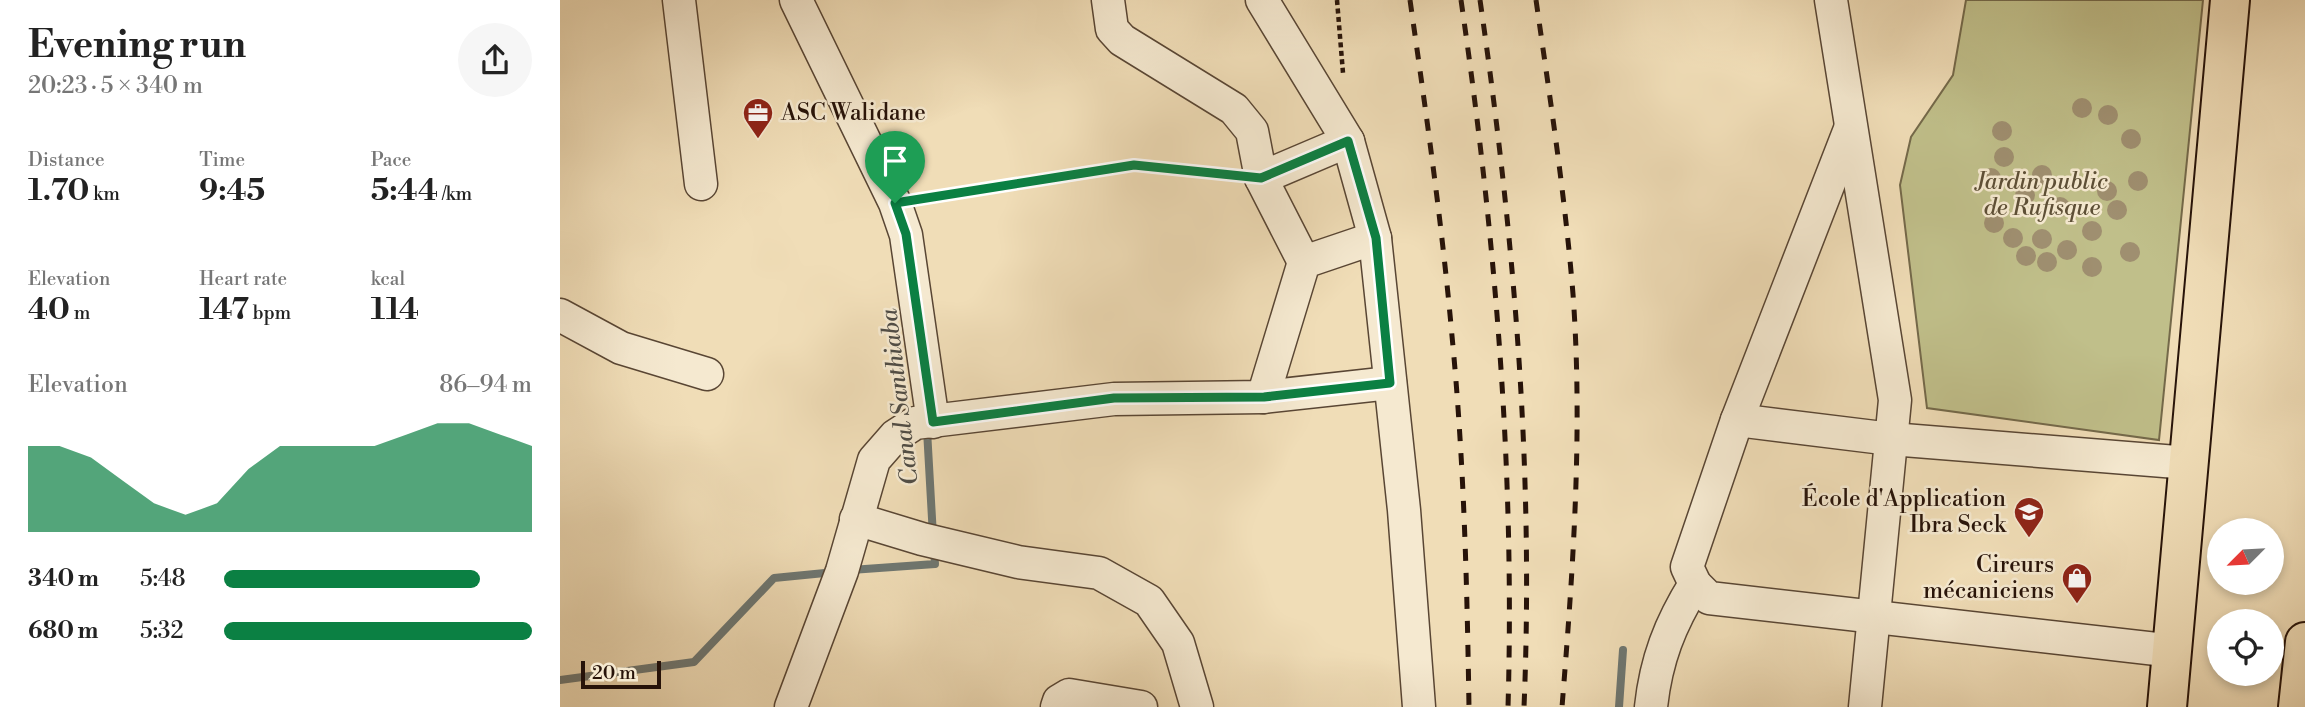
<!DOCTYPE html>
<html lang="en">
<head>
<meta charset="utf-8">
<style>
  :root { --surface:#fff; --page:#f6f6f6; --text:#222; --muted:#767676; --accent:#0b8043 }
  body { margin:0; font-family:"Libre Bodoni",serif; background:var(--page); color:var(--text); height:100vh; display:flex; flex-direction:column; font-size:26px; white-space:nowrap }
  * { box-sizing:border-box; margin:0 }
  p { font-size:23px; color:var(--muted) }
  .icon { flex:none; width:38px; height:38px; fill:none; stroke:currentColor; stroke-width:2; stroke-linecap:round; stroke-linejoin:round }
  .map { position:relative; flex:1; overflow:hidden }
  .sheet { display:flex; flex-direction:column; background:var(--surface); width:560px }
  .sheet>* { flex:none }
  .needle { width:46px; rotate:246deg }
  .buttons { position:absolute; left:1647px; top:518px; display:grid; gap:14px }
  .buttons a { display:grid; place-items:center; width:77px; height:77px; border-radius:50%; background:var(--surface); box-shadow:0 4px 10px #0003; font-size:35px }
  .scale { position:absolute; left:21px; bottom:18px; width:80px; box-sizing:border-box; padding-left:7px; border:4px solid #271309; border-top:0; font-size:19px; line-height:24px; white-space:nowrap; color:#271309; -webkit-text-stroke:5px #f5e9d0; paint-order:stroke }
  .pin { position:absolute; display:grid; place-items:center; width:60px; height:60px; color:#fff; margin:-72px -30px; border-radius:50% 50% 50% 0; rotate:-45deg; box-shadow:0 0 7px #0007 }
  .pin .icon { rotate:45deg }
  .round { display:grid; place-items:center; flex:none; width:74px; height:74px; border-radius:37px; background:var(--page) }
  .headline { display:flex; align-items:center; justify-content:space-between; height:119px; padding:0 28px }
  h1 { font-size:38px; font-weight:700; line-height:52px }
  .metrics { display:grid; grid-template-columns:repeat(3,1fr); gap:10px; height:119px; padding:7px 28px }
  .metrics div { display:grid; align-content:center }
  .metrics b { font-size:30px; font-weight:700 }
  .metrics small { font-size:19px; font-weight:400 }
  .metrics p { font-size:19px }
  .chart { height:196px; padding:14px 28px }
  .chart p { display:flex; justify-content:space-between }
  .chart svg { width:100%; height:126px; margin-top:7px; fill:var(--accent); opacity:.7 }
  ul { padding:0 28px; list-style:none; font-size:23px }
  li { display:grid; grid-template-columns:112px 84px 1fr; align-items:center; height:52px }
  li i { height:18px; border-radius:9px; background:var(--accent) }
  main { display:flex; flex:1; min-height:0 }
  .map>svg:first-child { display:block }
</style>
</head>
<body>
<main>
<section class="sheet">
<div class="headline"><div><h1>Evening run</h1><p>20:23 · 5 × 340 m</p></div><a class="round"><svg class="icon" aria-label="share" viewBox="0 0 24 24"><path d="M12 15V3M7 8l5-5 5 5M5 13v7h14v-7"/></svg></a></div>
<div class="metrics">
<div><p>Distance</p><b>1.70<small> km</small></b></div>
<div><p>Time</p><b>9:45</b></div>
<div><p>Pace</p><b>5:44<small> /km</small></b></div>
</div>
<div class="metrics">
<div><p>Elevation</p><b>40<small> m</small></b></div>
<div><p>Heart rate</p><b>147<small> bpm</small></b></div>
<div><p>kcal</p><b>114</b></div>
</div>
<div class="chart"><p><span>Elevation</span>86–94 m</p>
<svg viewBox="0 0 160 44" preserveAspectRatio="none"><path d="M0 44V14L10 14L20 18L30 26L40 34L50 38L60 34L70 22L80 14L90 14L100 14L110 14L120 10L130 6L140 6L150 10L160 14V44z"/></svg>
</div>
<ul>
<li><b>340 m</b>5:48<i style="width:83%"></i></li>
<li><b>680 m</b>5:32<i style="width:100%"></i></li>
</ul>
</section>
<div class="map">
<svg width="1745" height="707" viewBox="0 0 1745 707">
  <rect width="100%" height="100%" fill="#f0ddb7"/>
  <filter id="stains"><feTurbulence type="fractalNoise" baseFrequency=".00286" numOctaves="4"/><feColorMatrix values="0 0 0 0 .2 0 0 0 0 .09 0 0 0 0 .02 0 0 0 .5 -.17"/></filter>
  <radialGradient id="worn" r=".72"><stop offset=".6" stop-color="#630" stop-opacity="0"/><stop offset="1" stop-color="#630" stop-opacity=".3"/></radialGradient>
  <path fill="#c0bf8a" stroke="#74694a" stroke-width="2" d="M 1406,0 L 1643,0 L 1599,440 L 1367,408 L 1340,185 L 1351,137 L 1393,75 Z"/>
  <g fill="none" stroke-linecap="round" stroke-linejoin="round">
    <g stroke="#6e7772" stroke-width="8">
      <path d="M 367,430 L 373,536"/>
      <path d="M 291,570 L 375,564 L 374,549"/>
      <path d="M 0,680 L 134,662 L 214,578 L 275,572"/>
      <path d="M 1059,707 L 1063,650"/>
    </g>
    <g stroke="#594634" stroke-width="35">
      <g id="street">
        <path d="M 119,0 L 141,184"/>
        <path d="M 236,0 L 335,203 L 346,235 L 373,422"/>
        <path d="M 548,0 L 552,29 L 562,40 L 674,109 L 692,131 L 701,178"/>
        <path d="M 702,0 L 788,141 L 815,238 L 844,510 L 859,707"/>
        <path d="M 1271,0 L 1335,400 L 1305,707"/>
        <path d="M 1290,129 L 1177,420 L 1127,567 L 1135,584 L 1149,598 L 1614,651"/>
        <path d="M 744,262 L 701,178 L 788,141"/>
        <path d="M 0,315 L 61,348 L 147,374"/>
        <path d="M 703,397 L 744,262 L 815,238"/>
        <path d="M 1177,420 L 1331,439 L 1629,463"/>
        <path d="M 296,519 L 362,539 L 458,562 L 539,573 L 589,601 L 618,643 L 637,707"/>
        <path d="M 231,707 L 282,571 L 314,460 L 335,436 L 355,423 L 554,399 L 703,397 L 830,383"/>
        <path d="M 497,707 L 499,701 L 509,695 L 581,707"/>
        <path d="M 1091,707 C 1096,660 1110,624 1135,584"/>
      </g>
    </g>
    <g stroke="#271309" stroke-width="42">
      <g id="highway">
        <path d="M 1607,707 L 1670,0"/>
        <path d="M 1738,707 L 1745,642"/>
      </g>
    </g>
    <g stroke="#271309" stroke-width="4.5" stroke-dasharray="5 3.5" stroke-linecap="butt">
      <path d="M 777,0 L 783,73"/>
      <path d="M 362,199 L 574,165 L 672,175"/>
    </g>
    <use href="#street" stroke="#f5e9d0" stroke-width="32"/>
    <use href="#highway" stroke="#f0ddb7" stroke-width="38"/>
    <g stroke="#271309" stroke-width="5" stroke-dasharray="12 12" stroke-linecap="butt">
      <path d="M 850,0 C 866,112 882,224 892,336 C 904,460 907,583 909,707"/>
      <path d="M 901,0 C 935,234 955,471 948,707"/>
      <path d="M 920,0 C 954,235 974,470 964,707"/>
      <path d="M 976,0 C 990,98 1005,196 1013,294 C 1023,432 1013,570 1002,707"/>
    </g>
  </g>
  <g fill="#9f8f70">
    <circle cx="1522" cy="108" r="10"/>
    <circle cx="1548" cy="115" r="10"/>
    <circle cx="1442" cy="131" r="10"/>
    <circle cx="1571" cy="139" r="10"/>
    <circle cx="1444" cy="157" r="10"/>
    <circle cx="1482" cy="175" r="10"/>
    <circle cx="1431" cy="178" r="10"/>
    <circle cx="1578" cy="181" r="10"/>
    <circle cx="1547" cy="191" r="10"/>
    <circle cx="1465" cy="195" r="10"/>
    <circle cx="1500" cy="207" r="10"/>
    <circle cx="1557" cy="210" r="10"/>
    <circle cx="1434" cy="223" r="10"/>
    <circle cx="1532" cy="231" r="10"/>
    <circle cx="1453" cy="238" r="10"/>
    <circle cx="1482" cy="239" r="10"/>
    <circle cx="1507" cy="250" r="10"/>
    <circle cx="1570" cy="252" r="10"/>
    <circle cx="1466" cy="256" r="10"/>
    <circle cx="1487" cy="262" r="10"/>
    <circle cx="1532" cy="267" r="10"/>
  </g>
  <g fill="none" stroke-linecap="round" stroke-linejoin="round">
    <g stroke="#fff" stroke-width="14">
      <path id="route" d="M 788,141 L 816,238 L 830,383 L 704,397 L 554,398 L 373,422 L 346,234 L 335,203 L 574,165 L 701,178 Z"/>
    </g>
    <use href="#route" stroke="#0b8043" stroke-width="9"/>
  </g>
  <defs>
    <g id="office-pin" transform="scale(1.575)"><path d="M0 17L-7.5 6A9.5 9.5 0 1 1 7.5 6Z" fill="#8f2418" stroke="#f5e9d0"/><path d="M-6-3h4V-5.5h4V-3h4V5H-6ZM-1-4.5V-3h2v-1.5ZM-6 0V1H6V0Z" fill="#fff"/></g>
    <g id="school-pin" transform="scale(1.575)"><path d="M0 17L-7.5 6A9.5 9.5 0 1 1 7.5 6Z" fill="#8f2418" stroke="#f5e9d0"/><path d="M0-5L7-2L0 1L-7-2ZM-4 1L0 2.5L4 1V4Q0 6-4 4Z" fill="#fff"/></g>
    <g id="shop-pin" transform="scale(1.575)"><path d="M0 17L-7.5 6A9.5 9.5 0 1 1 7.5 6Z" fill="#8f2418" stroke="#f5e9d0"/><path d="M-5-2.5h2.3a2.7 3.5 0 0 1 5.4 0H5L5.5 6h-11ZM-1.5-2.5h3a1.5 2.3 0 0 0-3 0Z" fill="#fff"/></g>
  </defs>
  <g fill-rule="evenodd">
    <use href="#office-pin" x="198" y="113"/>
    <use href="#school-pin" x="1469" y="512"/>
    <use href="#shop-pin" x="1517" y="578"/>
  </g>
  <g text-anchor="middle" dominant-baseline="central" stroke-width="5" stroke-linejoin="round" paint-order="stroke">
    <g font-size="23" fill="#271309" stroke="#f5e9d0" text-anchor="end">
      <text x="221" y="113" text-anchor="start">ASC Walidane</text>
      <text x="1446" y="499">École d'Application<tspan x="1446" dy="26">Ibra Seck</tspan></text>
      <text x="1494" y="565">Cireurs<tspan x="1494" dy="26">mécaniciens</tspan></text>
    </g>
    <g font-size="23" font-style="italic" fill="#5d4f36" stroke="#f5e9d0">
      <text x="1482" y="182">Jardin public<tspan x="1482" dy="26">de Rufisque</tspan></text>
    </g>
    <g font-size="24" font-style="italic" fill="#504d46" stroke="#f5e9d0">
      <text transform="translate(340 397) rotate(-97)">Canal Santhiaba</text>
    </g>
  </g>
  <rect width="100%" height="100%" filter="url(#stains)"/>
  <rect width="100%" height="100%" fill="url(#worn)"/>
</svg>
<div class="buttons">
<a><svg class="needle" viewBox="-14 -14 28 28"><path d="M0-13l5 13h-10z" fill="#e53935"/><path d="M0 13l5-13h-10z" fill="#767676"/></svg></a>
<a><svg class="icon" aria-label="locate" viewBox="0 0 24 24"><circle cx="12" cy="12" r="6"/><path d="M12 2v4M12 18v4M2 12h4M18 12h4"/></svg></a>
</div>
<div class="scale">20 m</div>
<div class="pin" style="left:335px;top:203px;background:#1e9e55"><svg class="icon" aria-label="arrive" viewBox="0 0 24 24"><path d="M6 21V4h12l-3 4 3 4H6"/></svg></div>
</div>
</main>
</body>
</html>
